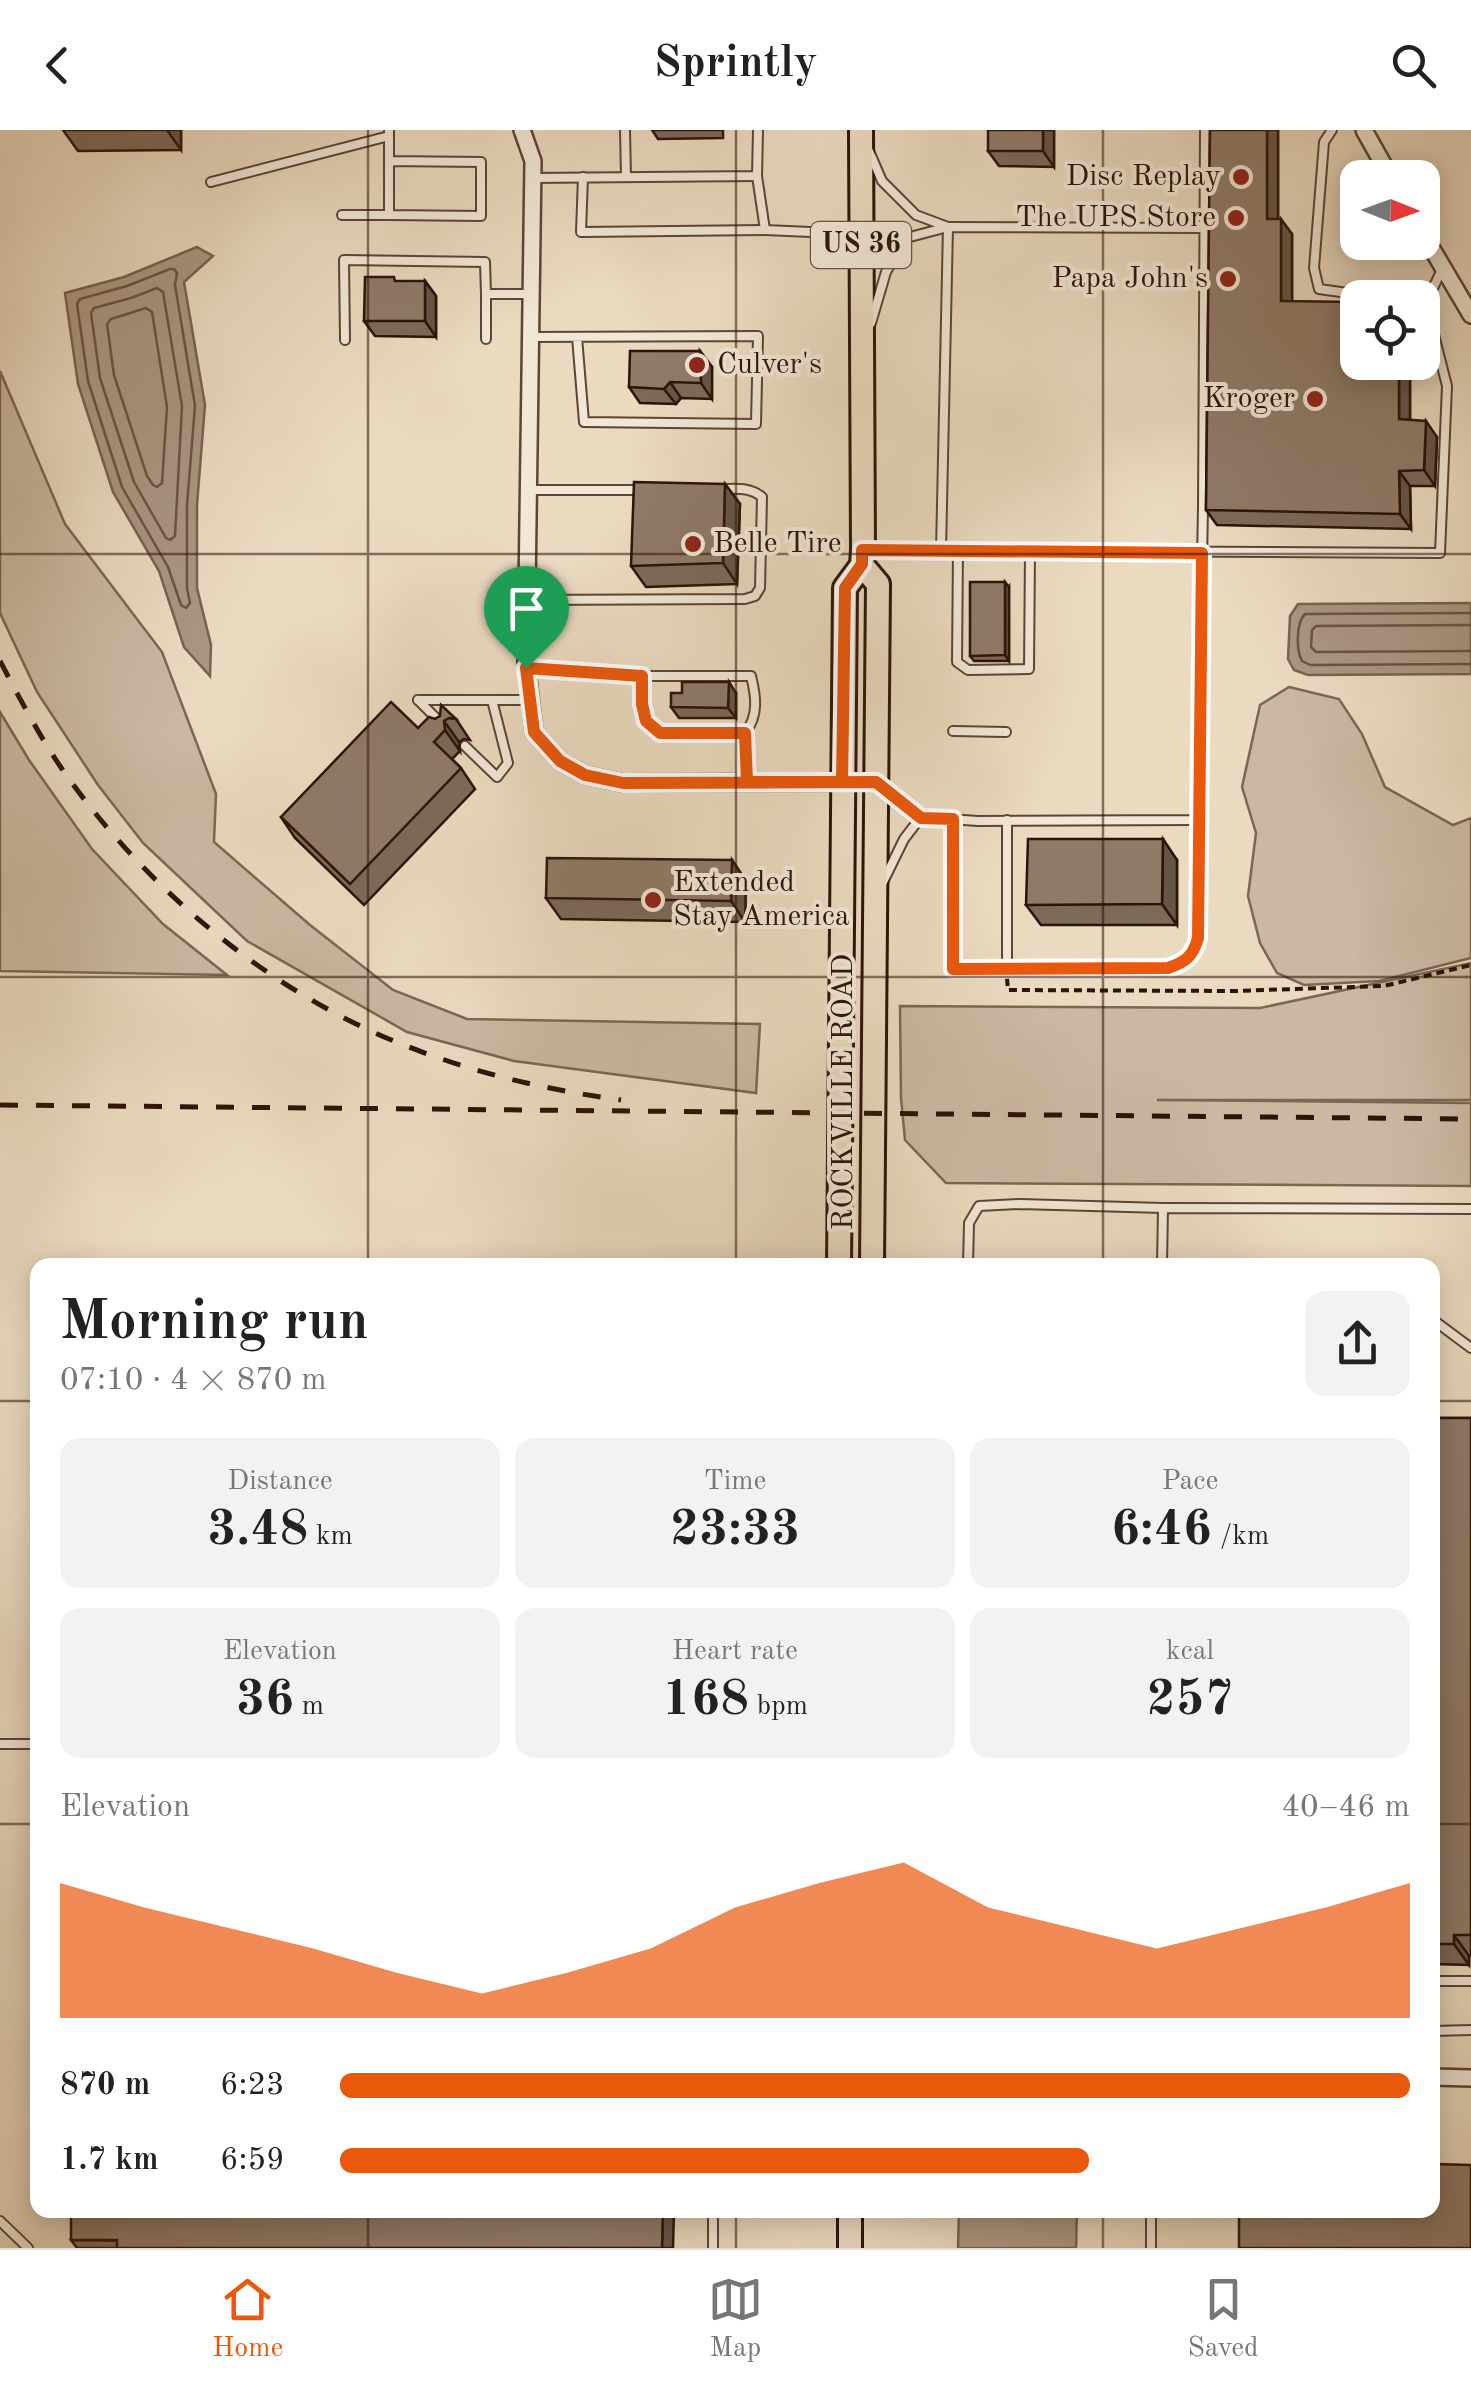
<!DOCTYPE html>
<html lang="en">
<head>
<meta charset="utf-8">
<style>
  :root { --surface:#fff; --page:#f2f2f2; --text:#222; --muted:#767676; --line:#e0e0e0; --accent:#ea580c }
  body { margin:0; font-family:"Old Standard TT",serif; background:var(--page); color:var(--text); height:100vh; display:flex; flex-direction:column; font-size:38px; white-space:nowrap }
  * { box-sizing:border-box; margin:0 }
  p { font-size:32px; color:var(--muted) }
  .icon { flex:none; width:55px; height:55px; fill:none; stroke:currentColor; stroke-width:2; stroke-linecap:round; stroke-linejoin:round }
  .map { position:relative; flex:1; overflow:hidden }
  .details { position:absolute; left:30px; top:1128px; width:1410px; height:960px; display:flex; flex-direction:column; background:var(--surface); border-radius:20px; box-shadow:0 5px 25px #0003 }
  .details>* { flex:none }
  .needle { width:65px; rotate:91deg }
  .tools { position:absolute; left:1340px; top:30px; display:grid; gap:20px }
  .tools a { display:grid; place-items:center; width:100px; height:100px; border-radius:20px; background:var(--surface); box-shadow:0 5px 25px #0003; font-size:50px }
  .pin { position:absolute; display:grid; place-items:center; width:85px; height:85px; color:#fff; margin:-102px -42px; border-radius:50% 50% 50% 0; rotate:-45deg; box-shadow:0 0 10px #0007 }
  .pin .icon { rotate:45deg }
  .round { display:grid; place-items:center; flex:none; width:105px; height:105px; border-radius:20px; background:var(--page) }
  .headline { display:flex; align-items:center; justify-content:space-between; height:170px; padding:0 30px }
  h1 { font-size:55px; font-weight:600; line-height:75px }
  .metrics { display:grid; grid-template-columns:repeat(3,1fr); gap:15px; height:170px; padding:10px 30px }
  .metrics div { display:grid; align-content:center; border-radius:20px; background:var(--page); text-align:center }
  .metrics b { font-size:50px; font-weight:600 }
  .metrics small { font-size:28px; font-weight:400 }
  .metrics p { font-size:28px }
  .chart { height:280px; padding:20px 30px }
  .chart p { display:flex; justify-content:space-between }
  .chart svg { width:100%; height:180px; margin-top:10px; fill:var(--accent); opacity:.7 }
  ul { padding:0 30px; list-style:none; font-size:32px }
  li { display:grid; grid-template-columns:160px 120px 1fr; align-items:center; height:75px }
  li i { height:25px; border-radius:12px; background:var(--accent) }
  header { display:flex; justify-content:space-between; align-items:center; height:130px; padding:0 30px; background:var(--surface); font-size:45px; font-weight:600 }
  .tab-bar { display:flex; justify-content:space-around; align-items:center; height:140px; border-top:2px solid var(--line); background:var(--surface); font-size:28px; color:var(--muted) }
  .tab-bar a { display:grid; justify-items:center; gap:5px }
  .tab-bar .active { color:var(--accent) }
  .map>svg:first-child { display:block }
</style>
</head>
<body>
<header><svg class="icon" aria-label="back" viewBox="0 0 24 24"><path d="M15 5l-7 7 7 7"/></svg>Sprintly<svg class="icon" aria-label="search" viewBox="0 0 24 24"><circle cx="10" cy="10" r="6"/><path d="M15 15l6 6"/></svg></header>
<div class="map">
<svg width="1471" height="2118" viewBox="0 0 1471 2118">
  <rect width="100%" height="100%" fill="#eadac0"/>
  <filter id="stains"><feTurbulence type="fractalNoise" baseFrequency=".002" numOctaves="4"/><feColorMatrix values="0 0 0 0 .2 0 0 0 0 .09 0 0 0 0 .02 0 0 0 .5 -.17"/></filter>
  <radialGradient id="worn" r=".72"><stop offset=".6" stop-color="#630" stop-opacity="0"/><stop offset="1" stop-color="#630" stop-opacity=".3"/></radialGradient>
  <g fill="#cab8a1" stroke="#7c6654" stroke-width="2.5">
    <path d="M 0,241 L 65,394 L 162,522 L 216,664 L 214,712 L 310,795 L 393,860 L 467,889 L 760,894 L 756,963 L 514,931 L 407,902 L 247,811 L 143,713 L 98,655 L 37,562 L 0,483 Z"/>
    <path d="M 1289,557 L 1339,569 L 1362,604 L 1385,657 L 1453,695 L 1471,688 L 1471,828 L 1379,851 L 1304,855 L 1277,843 L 1260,813 L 1248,766 L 1256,703 L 1242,657 L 1260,575 Z"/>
    <path d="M 0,582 L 29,630 L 92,719 L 163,794 L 227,845 L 0,841 Z"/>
    <path d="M 1471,833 L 1471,970 L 1157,970 L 1471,973 L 1471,1056 L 946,1053 L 905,1010 L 901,968 L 900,876 L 1260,878 Z"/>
  </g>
  <g fill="#aa9681" stroke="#786251" stroke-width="2.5">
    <path d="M 197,117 L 213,126 L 184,152 L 205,275 L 197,375 L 197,458 L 211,515 L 210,546 L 184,517 L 159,441 L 113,362 L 78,254 L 65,163 L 124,147 Z"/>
    <path d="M 1471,473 L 1471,544 L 1308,545 L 1294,540 L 1288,529 L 1290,486 L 1298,474 Z"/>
    <path d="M 959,2080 L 1077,2080 L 1076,2118 L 958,2118 Z"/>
  </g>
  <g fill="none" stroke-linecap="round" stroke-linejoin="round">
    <g stroke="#6c5444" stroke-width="2.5">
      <path d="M 170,139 L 174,139 L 177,143 L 175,155 L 195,276 L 187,375 L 187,458 L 190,473 L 186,478 L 181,475 L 168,437 L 122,357 L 88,251 L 77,174 L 80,169 L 127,156 Z"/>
      <path d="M 157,158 L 163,162 L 182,276 L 175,406 L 170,410 L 166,408 L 134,352 L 100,248 L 91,183 L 94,178 L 131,168 Z"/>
      <path d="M 146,178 L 152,182 L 167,277 L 162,353 L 157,357 L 153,355 L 147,346 L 114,245 L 107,194 L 111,189 Z"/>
      <path d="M 1471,483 L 1305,484 C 1296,493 1296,520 1302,531 L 1310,535 L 1471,534"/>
      <path d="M 1471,495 L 1316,496 L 1312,500 L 1311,517 L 1316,522 L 1471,521"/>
    </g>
    <g stroke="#5c4536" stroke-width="12">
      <g id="service">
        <path d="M 389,0 L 389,85 L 481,86 L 481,32 L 389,31"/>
        <path d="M 625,0 L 626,47"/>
        <path d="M 1332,0 L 1324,12 L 1314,138 L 1319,159 L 1384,168"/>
        <path d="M 869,21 L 882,51 L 916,85 L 948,97"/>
        <path d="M 757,46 L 765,100 L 856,104"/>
        <path d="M 583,47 L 581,102 L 765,100"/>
        <path d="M 533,48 L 757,46 L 758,0"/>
        <path d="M 211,52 L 389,6"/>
        <path d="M 342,85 L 389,85"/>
        <path d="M 871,193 L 886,142 L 906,108 L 948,97 L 1204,98"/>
        <path d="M 530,207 L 758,206 L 756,294 L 584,292 L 577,207"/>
        <path d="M 486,209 L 486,164 L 531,164"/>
        <path d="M 345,210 L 344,130 L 485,132 L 486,164"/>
        <path d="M 528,360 L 644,360"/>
        <path d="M 867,420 L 1440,423 L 1447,256 L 1426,173 L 1443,137"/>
        <path d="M 941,421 L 948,97"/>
        <path d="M 958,421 L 957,532 L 968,540 L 1029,539 L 1030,422"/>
        <path d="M 527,470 L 745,469 L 755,466 L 760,458 L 762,367 C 750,357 737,359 723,359"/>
        <path d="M 527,538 L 642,546 L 751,546 C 756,566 759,586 745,603 L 660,603 L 646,591 L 642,573 L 642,546"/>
        <path d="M 418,570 L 530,570"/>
        <path d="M 418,570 L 443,595"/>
        <path d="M 953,601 L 1006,602"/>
        <path d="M 745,603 L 747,652"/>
        <path d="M 465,616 L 497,647 L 508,633 L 492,570"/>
        <path d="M 882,657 L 921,687 L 978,691 L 1197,690 L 1203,378 L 1205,0"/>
        <path d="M 953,689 L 953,839 L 1169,838 C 1186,832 1194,826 1198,808 L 1197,690"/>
        <path d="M 1007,690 L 1007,839"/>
        <path d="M 883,752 L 904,709 L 921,687"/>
        <path d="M 968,1135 L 969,1093 L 979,1076 L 1020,1074 L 1163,1078"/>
        <path d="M 1162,1135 L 1163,1078 L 1471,1079"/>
        <path d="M 1432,1189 L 1471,1218"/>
        <path d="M 0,1614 L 38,1614"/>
        <path d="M 1432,1851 L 1471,1851"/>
        <path d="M 1432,1901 L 1471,1900"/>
        <path d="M 0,2091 L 28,2118"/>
        <path d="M 713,2118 L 713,2080"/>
        <path d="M 1151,2118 L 1151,2080"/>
      </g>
    </g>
    <g stroke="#5c4536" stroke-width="20">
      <g id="minor">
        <path d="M 522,0 L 533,31 L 526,532 L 534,602 L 560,631 L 585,645 L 623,653 L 876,652"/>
        <path d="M 1364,0 L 1391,48"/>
        <path d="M 1422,102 L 1471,185"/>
        <path d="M 1432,1947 L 1471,1948"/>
      </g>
    </g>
    <g stroke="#2d1308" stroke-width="28">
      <g id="primary">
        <path d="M 862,435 L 878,454 L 872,1135"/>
        <path d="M 839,1135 L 845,458 L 862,435 L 863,420 L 861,0"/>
        <path d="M 850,2118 L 850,2080"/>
      </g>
    </g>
    <path stroke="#2d1308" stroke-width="4" stroke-dasharray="8 5" stroke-linecap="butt" d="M 1007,848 L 1008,860 L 1235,861 L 1384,856 L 1471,835"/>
    <use href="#service" stroke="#f1e7d6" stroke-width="8"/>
    <use href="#minor" stroke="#f1e7d6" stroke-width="15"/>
    <use href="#primary" stroke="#eadac0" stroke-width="22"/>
    <g stroke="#2d1308" stroke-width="5" stroke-dasharray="18 18" stroke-linecap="butt">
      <path d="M 0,531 C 19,567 37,602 60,636 C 143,757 272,865 409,917 C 478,944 548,960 621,970"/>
      <path d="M 0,975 L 1471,989"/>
    </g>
  </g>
  <g fill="#7b6959" stroke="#2d1308" stroke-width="2.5">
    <path d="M 63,0 L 181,0 L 181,20 L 78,21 Z"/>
    <path d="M 652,0 L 723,0 L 723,8 L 658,9 Z"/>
    <path d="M 1054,0 L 1054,37 L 999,36 L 988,21 Z"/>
    <path d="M 1210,0 L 1278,0 L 1278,89 L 1292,104 L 1292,171 L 1358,232 L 1410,232 L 1410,290 L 1437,307 L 1435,356 L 1410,356 L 1411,399 L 1217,395 L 1206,380 Z"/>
    <path d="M 425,151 L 436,166 L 436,207 L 375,206 L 364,191 Z"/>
    <path d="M 700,221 L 712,237 L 712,269 L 681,268 L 676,274 L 640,273 L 629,257 Z"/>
    <path d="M 725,354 L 740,374 L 737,454 L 646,457 L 631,436 Z"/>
    <path d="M 1009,457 L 1009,531 L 974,531 L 970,526 Z"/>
    <path d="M 736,563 L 736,588 L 679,588 L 671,577 Z"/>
    <path d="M 440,586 L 456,589 L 470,610 L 464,609 L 459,612 L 460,621 L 452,629 L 461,638 L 475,659 L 364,775 L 295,708 L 281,687 L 418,598 Z"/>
    <path d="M 732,730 L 746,751 L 745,792 L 561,789 L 546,768 Z"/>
    <path d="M 1177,730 L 1177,795 L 1041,795 L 1026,775 Z"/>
    <path d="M 1432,1288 L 1471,1288 L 1471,1826 L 1469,1826 L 1469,1835 L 1432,1834 Z"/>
    <path d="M 71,2110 L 673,2118 L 77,2118 Z"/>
  </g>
  <g fill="#645549" stroke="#2d1308" stroke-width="2.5">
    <path d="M 167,0 L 181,0 L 181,20 Z"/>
    <path d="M 1043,0 L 1054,0 L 1054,37 L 1043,21 Z"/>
    <path d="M 1267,0 L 1278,0 L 1278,104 L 1267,89 Z"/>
    <path d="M 1281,89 L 1292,104 L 1292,187 L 1281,171 Z"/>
    <path d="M 425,151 L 436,166 L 436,207 L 425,191 Z"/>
    <path d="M 700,221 L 712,237 L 712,269 L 701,253 Z"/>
    <path d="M 1399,232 L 1410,232 L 1410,305 L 1399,289 Z"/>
    <path d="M 670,252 L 681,268 L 676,274 L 664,259 Z"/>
    <path d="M 1426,291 L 1437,307 L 1435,356 L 1424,340 Z"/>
    <path d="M 1399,341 L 1410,356 L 1411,399 L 1400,384 Z"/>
    <path d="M 725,354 L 740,374 L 737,454 L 723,433 Z"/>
    <path d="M 1005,452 L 1009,457 L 1009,531 L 1005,525 Z"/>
    <path d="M 729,552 L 736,563 L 736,588 L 728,578 Z"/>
    <path d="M 444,591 L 459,612 L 460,621 L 445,600 Z"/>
    <path d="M 1163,709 L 1177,730 L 1177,795 L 1162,774 Z"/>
    <path d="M 732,730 L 746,751 L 745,792 L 731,771 Z"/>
    <path d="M 1454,1805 L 1469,1826 L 1469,1835 L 1454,1814 Z"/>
    <path d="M 663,2080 L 674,2080 L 673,2118 L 662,2118 Z"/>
  </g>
  <g fill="#8f7a68" stroke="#2d1308" stroke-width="2.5">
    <rect x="988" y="0" width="55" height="21"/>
    <path d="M 1210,0 L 1267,0 L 1267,89 L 1281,89 L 1281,171 L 1358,172 L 1358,232 L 1399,232 L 1399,289 L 1426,291 L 1424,340 L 1399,341 L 1400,384 L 1206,380 Z"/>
    <path d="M 365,147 L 394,147 L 395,151 L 425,151 L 425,191 L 364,191 Z"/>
    <path d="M 630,221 L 700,221 L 701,253 L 670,252 L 664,259 L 629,257 Z"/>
    <path d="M 634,352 L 725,354 L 723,433 L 631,436 Z"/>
    <path d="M 970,452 L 1005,452 L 1005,525 L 970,526 Z"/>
    <path d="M 682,552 L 729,552 L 728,578 L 671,577 L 671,563 L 682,563 Z"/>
    <path d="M 391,572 L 418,598 L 429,587 L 435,589 L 440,586 L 441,575 L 456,589 L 449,588 L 444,591 L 445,600 L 434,612 L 461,638 L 350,754 L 281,687 Z"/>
    <path d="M 1028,709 L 1163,709 L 1162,774 L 1026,775 Z"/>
    <path d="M 547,728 L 732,730 L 731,771 L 546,768 Z"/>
    <path d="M 1432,1288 L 1471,1288 L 1471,1805 L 1454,1805 L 1454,1814 L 1432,1814 Z"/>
    <path d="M 1432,2034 L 1471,2035 L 1471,2118 L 1239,2118 L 1239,2082 L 1234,2082 L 1234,2080 L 1432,2080 Z"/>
    <path d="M 71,2080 L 663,2080 L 662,2118 L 117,2118 L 117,2110 L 71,2110 Z"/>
  </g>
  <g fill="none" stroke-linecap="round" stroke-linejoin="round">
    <g stroke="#fff" stroke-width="20">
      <path id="route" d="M 526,538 L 534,602 L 560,631 L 585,645 L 623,653 L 876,652 L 921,688 L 953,689 L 953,839 L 1168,838 C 1186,832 1193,826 1198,808 L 1202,423 L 862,420 L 862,434 L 845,458 L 842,652 L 747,652 L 745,603 L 660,603 L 646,591 L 642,574 L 642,546 L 526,538"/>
    </g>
    <use href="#route" stroke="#ea580c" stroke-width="12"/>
  </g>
  <path fill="none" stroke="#2d1308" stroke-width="2.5" stroke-opacity="0.55" d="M 368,0 L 368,1135M 736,0 L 736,1135M 1103,0 L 1103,1135M 0,424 L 1471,424M 0,847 L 1471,847M 0,1271 L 38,1271M 1432,1271 L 1471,1271M 0,1694 L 38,1694M 1432,1694 L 1471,1694M 368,2080 L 368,2118M 736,2080 L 736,2118M 1103,2080 L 1103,2118"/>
  <g fill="#8f2418" stroke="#f1e7d6" stroke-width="4">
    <circle cx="1241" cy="47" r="10"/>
    <circle cx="1236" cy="88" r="10"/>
    <circle cx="1228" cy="149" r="10"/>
    <circle cx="697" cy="235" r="10"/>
    <circle cx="1315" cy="269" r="10"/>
    <circle cx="693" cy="414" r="10"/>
    <circle cx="653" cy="770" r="10"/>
  </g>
  <g text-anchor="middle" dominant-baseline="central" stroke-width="8" stroke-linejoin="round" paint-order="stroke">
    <rect fill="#f1e7d6" stroke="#685346" stroke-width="2.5" x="811" y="92" width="100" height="46" rx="8"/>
    <g font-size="28" font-weight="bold" fill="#2d1308">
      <text x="861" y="115">US 36</text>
    </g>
    <g font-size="30" fill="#2d1308" stroke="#f1e7d6" text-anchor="end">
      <text x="1221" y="47">Disc Replay</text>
      <text x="1216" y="88">The UPS Store</text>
      <text x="1208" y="149">Papa John's</text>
      <text x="717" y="235" text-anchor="start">Culver's</text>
      <text x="1295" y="269">Kroger</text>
      <text x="713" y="414" text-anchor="start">Belle Tire</text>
      <text x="673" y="753" text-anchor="start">Extended<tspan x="673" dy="34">Stay America</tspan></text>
    </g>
    <g font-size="30" fill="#2d1308" stroke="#f1e7d6">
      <text transform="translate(844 962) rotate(-90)">ROCKVILLE ROAD</text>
    </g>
  </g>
  <rect width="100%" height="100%" filter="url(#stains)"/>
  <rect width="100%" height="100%" fill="url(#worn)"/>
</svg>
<div class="tools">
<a><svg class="needle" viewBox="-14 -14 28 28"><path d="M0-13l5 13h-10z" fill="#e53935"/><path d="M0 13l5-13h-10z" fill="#767676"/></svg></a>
<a><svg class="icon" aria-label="locate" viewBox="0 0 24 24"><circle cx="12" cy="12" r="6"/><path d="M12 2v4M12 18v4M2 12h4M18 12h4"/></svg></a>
</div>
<div class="pin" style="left:526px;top:538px;background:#1e9e55"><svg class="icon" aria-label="arrive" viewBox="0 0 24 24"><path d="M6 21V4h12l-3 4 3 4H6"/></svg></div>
<section class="details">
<div class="headline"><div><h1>Morning run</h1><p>07:10 · 4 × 870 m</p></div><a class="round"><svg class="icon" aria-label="share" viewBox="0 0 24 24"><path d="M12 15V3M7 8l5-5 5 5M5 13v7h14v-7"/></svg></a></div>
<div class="metrics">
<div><p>Distance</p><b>3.48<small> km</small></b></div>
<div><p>Time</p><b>23:33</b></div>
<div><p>Pace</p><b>6:46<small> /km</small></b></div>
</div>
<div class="metrics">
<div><p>Elevation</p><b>36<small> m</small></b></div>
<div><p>Heart rate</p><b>168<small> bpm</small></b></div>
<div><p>kcal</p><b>257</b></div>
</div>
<div class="chart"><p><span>Elevation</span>40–46 m</p>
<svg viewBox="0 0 160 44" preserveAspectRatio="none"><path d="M0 44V11L10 17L20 22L30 27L40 33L50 38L60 33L70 27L80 17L90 11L100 6L110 17L120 22L130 27L140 22L150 17L160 11V44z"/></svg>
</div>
<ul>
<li><b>870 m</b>6:23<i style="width:100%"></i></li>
<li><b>1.7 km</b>6:59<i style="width:70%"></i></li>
</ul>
</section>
</div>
<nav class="tab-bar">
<a class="active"><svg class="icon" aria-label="home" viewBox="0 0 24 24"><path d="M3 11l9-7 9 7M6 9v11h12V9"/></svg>Home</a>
<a><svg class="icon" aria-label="map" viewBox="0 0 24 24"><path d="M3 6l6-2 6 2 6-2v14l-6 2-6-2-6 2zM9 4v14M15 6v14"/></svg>Map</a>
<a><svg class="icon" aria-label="saved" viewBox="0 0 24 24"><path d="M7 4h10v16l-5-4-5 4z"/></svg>Saved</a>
</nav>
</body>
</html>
